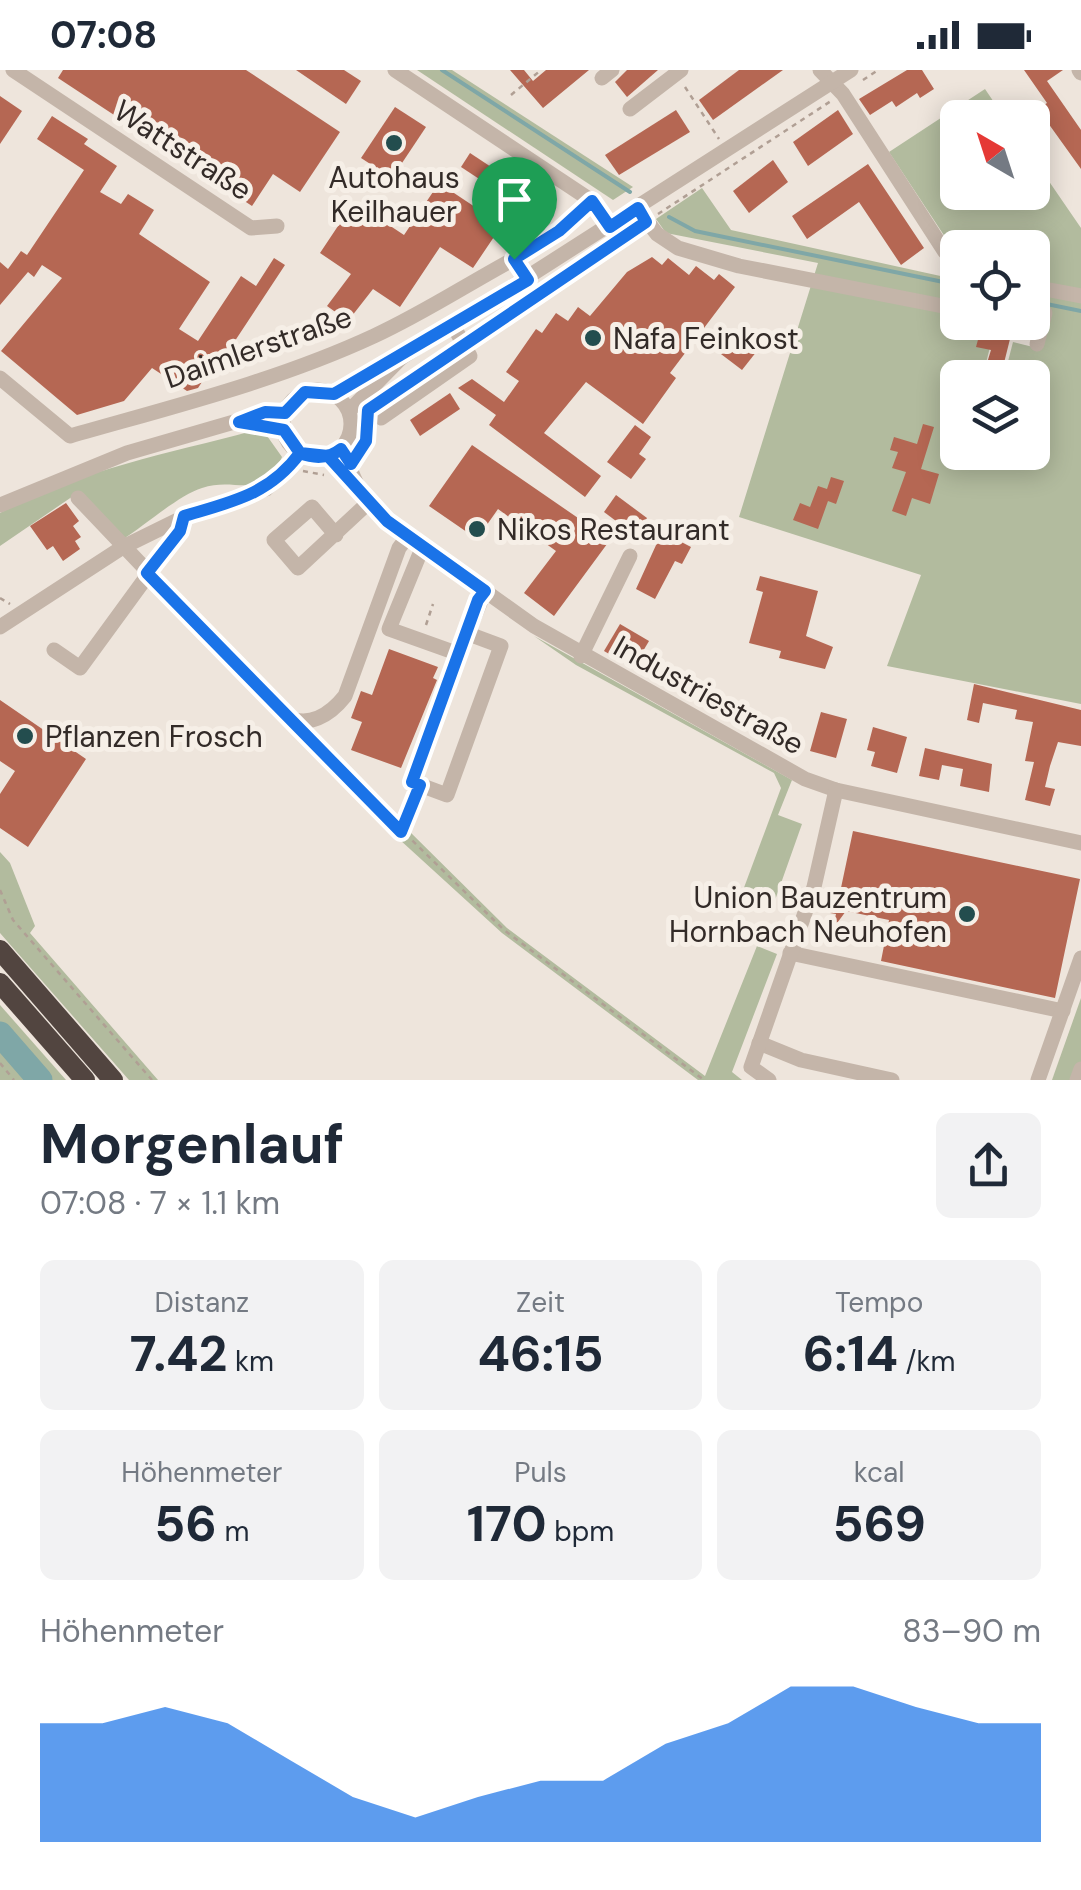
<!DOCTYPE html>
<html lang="de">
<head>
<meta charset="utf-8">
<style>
  :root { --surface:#fff; --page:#f2f2f3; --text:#1f2937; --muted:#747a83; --accent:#1a73e8 }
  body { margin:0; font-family:"DM Sans",sans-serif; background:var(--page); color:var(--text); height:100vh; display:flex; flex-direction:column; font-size:38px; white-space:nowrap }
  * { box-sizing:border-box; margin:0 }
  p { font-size:32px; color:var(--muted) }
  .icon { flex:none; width:55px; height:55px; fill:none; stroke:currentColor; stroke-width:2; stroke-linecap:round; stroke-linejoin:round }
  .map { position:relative; height:1010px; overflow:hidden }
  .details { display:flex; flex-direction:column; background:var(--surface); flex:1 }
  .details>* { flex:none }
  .needle { width:65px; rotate:321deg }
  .controls { position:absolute; left:940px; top:30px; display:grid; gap:20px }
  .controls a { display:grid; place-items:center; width:110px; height:110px; border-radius:15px; background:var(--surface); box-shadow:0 5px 25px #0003; font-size:50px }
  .pin { position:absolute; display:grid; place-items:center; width:85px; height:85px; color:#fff; margin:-102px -42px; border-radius:50% 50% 50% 0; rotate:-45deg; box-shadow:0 0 10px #0007 }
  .pin .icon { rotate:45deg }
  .round { display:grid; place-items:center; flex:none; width:105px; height:105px; border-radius:15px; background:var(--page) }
  .head { display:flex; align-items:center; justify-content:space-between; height:170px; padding:0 40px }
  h1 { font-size:55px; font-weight:700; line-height:75px }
  .metrics { display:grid; grid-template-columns:repeat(3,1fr); gap:15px; height:170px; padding:10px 40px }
  .metrics div { display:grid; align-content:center; border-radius:15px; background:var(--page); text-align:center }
  .metrics b { font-size:50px; font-weight:700 }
  .metrics small { font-size:28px; font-weight:400 }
  .metrics p { font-size:28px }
  .chart { height:280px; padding:20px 40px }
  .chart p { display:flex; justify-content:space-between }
  .chart svg { width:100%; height:180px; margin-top:10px; fill:var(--accent); opacity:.7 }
  .status { display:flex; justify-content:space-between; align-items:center; height:70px; padding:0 50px; background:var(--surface); direction:ltr }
  .status svg { height:28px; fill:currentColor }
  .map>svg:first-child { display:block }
</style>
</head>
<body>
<div class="status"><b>07:08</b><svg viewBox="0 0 49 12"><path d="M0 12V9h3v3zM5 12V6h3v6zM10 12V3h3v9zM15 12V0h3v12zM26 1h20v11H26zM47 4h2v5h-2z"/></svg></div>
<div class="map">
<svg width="1081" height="1010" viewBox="0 0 1081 1010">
  <rect width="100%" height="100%" fill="#eee5dc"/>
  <g fill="#b2bb9e" fill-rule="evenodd">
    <path d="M 417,0 L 452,0 L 633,117 L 613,130 Z"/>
    <path d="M 985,19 L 1004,47 L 958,48 L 958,122 L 1032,122 L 1033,88 L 1081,158 L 1081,634 L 887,596 L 921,505 L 739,447 L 818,193 L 666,163 L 656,149 L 702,118 L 731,160 L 945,207 L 957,199 L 958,252 L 1032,252 L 1032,178 L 958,178 L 957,185 L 889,82 ZM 994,261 L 1042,273 L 1041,279 L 1013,272 L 1004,307 L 1032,308 L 1032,382 L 958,382 L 958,308 L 988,307 L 983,305 Z"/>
    <path d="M 252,361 L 265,363 L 282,387 C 261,433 237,406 202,418 C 179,425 144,456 122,470 L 79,422 L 0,476 L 0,443 C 78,400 167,384 252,361 Z"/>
    <path d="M 534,566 L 792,710 L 778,745 L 802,754 L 774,833 L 742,823 L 781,718 L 774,703 L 576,595 Z"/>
    <path d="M 301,654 L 507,858 L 705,1006 L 757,876 L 777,884 L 732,1002 L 742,1010 L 698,1010 L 502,863 L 388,759 L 288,658 Z"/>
    <path d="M 0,782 L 10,793 L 35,856 L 30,863 L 158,1010 L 129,1010 L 0,863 Z"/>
    <path d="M 1081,928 L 1081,1010 L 1052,1010 Z"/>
    <path d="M 0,935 L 66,1010 L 0,1010 Z"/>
  </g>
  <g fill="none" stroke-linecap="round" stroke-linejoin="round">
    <g stroke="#7fa7a7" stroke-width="4">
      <path d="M 442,0 L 630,122"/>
      <path d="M 669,147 L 695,161 L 958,215"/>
      <path d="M 1032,231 L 1081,241"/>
    </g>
    <path stroke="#7fa7a7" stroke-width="25" d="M 0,964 L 40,1010"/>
  </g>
  <g fill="#b56753">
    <path d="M 63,0 L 246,0 L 340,62 L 300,122 L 273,104 L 252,136 L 58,8 Z"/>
    <path d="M 296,0 L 344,0 L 361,11 L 346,34 Z"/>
    <path d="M 510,0 L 524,0 L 533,11 L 546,0 L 589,0 L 543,38 Z"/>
    <path d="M 627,0 L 658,0 L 627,27 L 615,12 Z"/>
    <path d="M 739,0 L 783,0 L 713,50 L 699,30 Z"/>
    <path d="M 907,0 L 922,0 L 934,19 L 920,28 L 917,23 L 896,37 L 892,31 L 870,45 L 859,29 Z"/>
    <path d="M 1024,0 L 1063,0 L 1047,11 L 1081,60 L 1081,99 L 1038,39 L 1047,33 Z"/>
    <path d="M 0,26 L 22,41 L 0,74 Z"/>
    <path d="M 395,37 L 426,57 L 392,108 L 361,88 Z"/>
    <path d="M 676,40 L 690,62 L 619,105 L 605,85 Z"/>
    <path d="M 838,40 L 853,64 L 808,96 L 793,72 Z"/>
    <path d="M 52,46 L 88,69 L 84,74 L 117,96 L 100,122 L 121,134 L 128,124 L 154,140 L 139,164 L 210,212 L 179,259 L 198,271 L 241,206 L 256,216 L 274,188 L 285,195 L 223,289 L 219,286 L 198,318 L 187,321 L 152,298 L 124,331 L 77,345 L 1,281 L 62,208 L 42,195 L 34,207 L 28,202 L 0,235 L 0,192 L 8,199 L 21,181 L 27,185 L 84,100 L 37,69 Z"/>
    <path d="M 470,83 L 523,118 L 514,132 L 461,97 Z"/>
    <path d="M 773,90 L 788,112 L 749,143 L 733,121 Z"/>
    <path d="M 868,94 L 924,178 L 901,195 L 859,132 L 807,169 L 792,146 Z"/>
    <path d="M 439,113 L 502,155 L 473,198 L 440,177 L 400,237 L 373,219 L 348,251 L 327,236 L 351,204 L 320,183 L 354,132 L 404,165 Z"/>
    <path d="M 652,187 L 662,195 L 668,188 L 689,205 L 696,196 L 714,210 L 719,204 L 735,217 L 670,303 L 676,308 L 643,354 L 586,312 L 544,363 L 601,406 L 585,427 L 489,355 L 496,345 L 458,318 L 472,309 L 504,332 L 519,311 L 506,302 L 536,259 L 542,263 L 556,243 L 568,251 L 578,237 L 590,246 L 627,202 Z"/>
    <path d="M 733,261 L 757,281 L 742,300 L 717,281 Z"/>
    <path d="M 994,265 L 1010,269 L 1003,297 L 987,293 L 991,280 L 976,277 L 979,266 L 993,269 Z"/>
    <path d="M 450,323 L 460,339 L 420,366 L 410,350 Z"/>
    <path d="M 923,354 L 934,357 L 921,399 L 939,404 L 930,434 L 912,428 L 906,446 L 892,441 L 906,402 L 892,398 L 898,382 L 890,380 L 894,367 L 917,374 Z"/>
    <path d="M 635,355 L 651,367 L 639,384 L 646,389 L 631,409 L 607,392 Z"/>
    <path d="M 472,375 L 610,470 L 554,546 L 524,523 L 556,481 L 498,439 L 477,469 L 429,436 Z"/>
    <path d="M 831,407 L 844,411 L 836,434 L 828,431 L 818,459 L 793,450 L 800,433 L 810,437 L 818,416 L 827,419 Z"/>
    <path d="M 616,425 L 647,448 L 636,466 L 604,442 Z"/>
    <path d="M 66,433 L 79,451 L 73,456 L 81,467 L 75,471 L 80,479 L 63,491 L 53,476 L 47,480 L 30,456 Z"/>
    <path d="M 662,462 L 691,477 L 682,494 L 675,491 L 655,529 L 636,519 Z"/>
    <path d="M 760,506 L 818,521 L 806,566 L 833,577 L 825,599 L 779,588 L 781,581 L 749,573 L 763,522 L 756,520 Z"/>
    <path d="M 620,554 L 649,571 L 633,598 L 604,581 Z"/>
    <path d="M 389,579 L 438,597 L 433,608 L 437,610 L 401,698 L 351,680 L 362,652 L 351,648 L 361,621 L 372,625 Z"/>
    <path d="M 974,614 L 1081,640 L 1081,676 L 1058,672 L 1050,696 L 1045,717 L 1055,719 L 1050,736 L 1025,730 L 1034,692 L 1025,691 L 1033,652 L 1015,649 L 1017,640 L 983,633 L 979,653 L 967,650 Z"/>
    <path d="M 0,630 L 86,689 L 28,777 L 0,758 L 0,724 L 15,701 L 0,691 Z"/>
    <path d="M 821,642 L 847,649 L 836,688 L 810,681 Z"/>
    <path d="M 873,657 L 907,667 L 897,703 L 871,696 L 875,682 L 867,680 Z"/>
    <path d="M 925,678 L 992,694 L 989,722 L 960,716 L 963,699 L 942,695 L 939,710 L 919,706 Z"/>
    <path d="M 853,761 L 1080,809 L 1055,928 L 881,891 L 889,850 L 846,841 L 832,860 L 836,844 L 830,843 L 832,831 L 838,832 Z"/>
  </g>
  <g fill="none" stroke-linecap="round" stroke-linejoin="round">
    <g stroke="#b09f94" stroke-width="2.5" stroke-dasharray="5 5" stroke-linecap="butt">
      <path d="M 863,10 L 878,0"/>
      <path d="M 685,17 L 719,69"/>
      <path d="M 511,25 L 541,0"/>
      <path d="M 658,144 L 831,31"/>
      <path d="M 528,180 L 581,141"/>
      <path d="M 474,266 L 634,160"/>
      <path d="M 360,384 L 368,354"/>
      <path d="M 303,401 L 324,405"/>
      <path d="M 0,528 L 10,534"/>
      <path d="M 426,555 L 433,534"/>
      <path d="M 305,666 L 504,860 L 704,1010"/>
      <path d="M 402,761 L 415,727"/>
      <path d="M 0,820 L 13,850 L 152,1010"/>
      <path d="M 0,993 L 14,1010"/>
    </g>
    <g stroke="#c4b5a9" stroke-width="15">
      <path d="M 13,0 L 251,158 L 277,156"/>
      <path d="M 395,0 L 592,131 L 610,157"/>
      <path d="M 820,0 L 843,24 L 945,182"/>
      <path d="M 1079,0 L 1081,3"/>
      <path d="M 602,8 L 612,0"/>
      <path d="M 630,39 L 681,0"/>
      <path d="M 638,139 L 657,164 L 678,178 L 739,196 L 958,239"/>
      <path d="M 1050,220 L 1081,226"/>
      <path d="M 1032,241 L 1045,243 L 1037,274"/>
      <path d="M 0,308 L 70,366 C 171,337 277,311 374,266 C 422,244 466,215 514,189 L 528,210"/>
      <circle cx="317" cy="354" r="34"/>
      <path d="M 334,324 L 388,290 L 401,288"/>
      <path d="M 349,341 L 401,288 L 851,0"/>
      <path d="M 381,348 L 470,286 L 454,257"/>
      <path d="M 341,379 L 360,421"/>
      <path d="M 328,386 L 387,451 L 534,556 L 805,709 L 836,720 L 1081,773"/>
      <path d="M 78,428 L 285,646 C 308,659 330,645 345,626 L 399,478 L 408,466"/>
      <path d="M 0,435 L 127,383 L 265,343 L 285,343"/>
      <path d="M 336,465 L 312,437 L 274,470 L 298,498 L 368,433"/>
      <path d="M 423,476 L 389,559 L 459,584 L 485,521"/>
      <path d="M 0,557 L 123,477 L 184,447 L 266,419 L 300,383"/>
      <path d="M 54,580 L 80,598 L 180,461 L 184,447"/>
      <path d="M 459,584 L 412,712 L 447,725 L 501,576 L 466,563"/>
      <path d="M 581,586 L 630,486"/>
      <path d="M 790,883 L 1063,941"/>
      <path d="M 759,973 L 801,990 L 892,1010"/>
      <path d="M 769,1010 L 751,997 L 814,817 L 836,720"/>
      <path d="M 1038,1010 L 1081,888"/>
      <path d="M 1077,1010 L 1081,999"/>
    </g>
    <g stroke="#524540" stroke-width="20">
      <path d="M 0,880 L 113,1010"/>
      <path d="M 0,913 L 85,1010"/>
    </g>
  </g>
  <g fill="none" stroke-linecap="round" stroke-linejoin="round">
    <g stroke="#fff" stroke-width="20">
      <path id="route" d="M 514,189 L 528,210 L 334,324 L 305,322 L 285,343 L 265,342 L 239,352 L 284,360 L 300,383 L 328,386 L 387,451 L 485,521 L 478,530 L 412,712 L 420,715 L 401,762 L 147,503 L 180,461 L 184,446 C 231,432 269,425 300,383 C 315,389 328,389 341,379 L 351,394 L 366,371 L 368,340 L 646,152 L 638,138 L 610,157 L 592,131 L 559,161 L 514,189"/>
    </g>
    <use href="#route" stroke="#1a73e8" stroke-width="12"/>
  </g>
  <g fill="#234d4e" stroke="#f6efe7" stroke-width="4">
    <circle cx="394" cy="73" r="10"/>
    <circle cx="593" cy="268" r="10"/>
    <circle cx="477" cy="459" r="10"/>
    <circle cx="25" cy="666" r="10"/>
    <circle cx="967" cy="844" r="10"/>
  </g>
  <g text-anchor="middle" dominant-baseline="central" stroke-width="10" stroke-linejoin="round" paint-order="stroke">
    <g font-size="30" fill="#332b28" stroke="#f6efe7">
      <text transform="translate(183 80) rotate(33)">Wattstraße</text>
      <text transform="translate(258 277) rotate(-19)">Daimlerstraße</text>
      <text transform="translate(709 625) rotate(29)">Industriestraße</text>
    </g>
    <g font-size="30" fill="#332b28" stroke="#f6efe7" text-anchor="start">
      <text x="394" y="107" text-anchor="middle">Autohaus<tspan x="394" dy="34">Keilhauer</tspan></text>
      <text x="613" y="268">Nafa Feinkost</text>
      <text x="497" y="459">Nikos Restaurant</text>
      <text x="45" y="666">Pflanzen Frosch</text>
      <text x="947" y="827" text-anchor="end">Union Bauzentrum<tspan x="947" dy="34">Hornbach Neuhofen</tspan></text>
    </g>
  </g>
</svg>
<div class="controls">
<a><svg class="needle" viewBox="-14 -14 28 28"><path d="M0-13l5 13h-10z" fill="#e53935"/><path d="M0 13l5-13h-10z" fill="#747a83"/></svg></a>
<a><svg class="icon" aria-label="locate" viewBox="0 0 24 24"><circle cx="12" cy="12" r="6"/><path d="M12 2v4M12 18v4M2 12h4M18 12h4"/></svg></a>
<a><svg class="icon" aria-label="layers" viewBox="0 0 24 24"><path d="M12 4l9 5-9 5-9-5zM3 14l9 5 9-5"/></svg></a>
</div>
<div class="pin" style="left:514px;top:189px;background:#1e9e55"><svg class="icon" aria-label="arrive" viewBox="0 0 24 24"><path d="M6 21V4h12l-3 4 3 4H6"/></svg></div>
</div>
<section class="details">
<div class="head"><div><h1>Morgenlauf</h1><p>07:08 · 7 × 1.1 km</p></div><a class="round"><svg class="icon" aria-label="share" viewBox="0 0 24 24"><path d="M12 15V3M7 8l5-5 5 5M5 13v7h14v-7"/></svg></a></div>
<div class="metrics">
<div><p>Distanz</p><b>7.42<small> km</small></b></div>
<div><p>Zeit</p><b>46:15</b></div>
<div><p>Tempo</p><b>6:14<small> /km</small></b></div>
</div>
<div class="metrics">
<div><p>Höhenmeter</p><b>56<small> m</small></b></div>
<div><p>Puls</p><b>170<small> bpm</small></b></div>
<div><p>kcal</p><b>569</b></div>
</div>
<div class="chart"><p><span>Höhenmeter</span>83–90 m</p>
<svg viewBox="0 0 160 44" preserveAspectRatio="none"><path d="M0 44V15L10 15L20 11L30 15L40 24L50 33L60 38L70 33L80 29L90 29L100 20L110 15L120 6L130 6L140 11L150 15L160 15V44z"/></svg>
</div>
</section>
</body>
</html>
